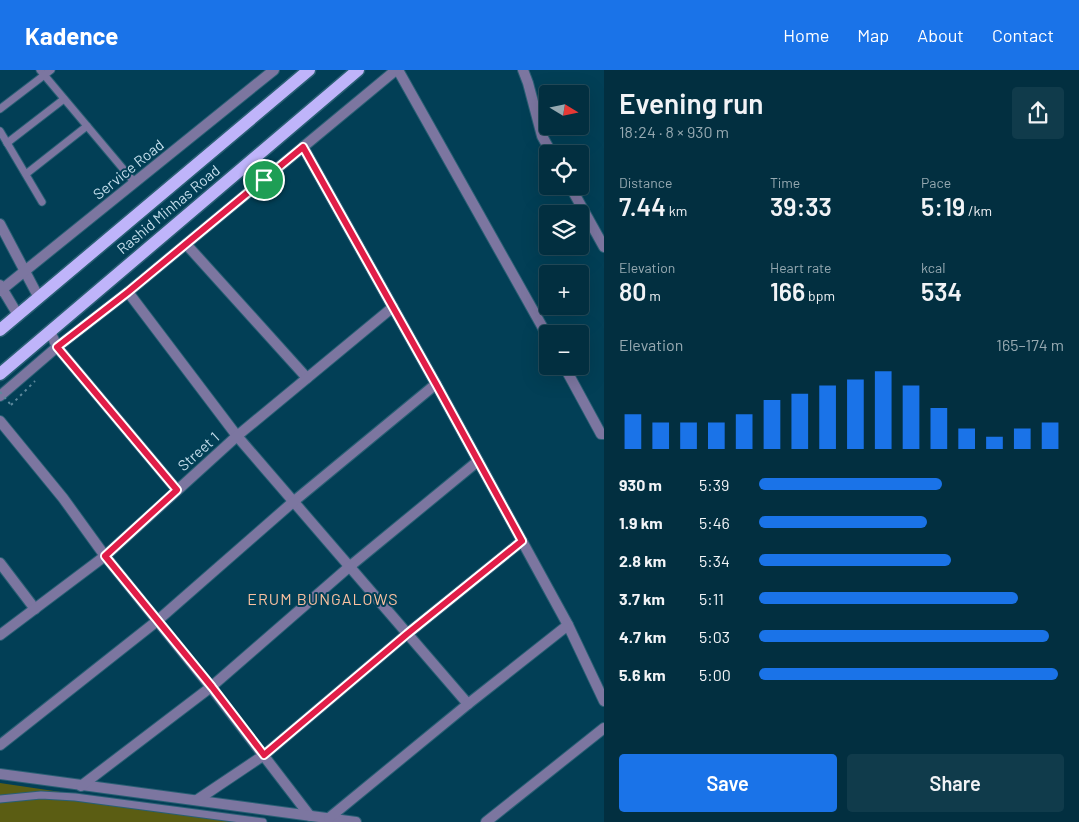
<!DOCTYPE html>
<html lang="en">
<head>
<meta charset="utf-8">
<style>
  :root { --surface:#022f40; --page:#103b4b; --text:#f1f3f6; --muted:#96a9b1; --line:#234a59; --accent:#1a73e8 }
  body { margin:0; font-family:Barlow,sans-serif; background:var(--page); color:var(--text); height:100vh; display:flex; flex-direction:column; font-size:19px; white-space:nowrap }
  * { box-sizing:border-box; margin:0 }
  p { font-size:16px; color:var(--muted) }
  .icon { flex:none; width:28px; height:28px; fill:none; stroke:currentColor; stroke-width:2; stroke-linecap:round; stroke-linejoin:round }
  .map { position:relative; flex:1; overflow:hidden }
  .details { display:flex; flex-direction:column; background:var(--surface); width:475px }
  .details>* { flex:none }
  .needle { width:32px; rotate:100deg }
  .tools { position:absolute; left:539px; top:15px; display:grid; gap:10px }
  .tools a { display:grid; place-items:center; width:50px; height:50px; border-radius:5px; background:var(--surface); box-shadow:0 5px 20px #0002,0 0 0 1px var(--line); font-size:25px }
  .pin { position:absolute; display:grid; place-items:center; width:42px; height:42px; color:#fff; margin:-21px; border:2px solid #fff; border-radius:50%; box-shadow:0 1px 5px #0007 }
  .round { display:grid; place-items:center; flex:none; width:52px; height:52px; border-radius:5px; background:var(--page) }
  .head { display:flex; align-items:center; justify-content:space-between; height:85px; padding:0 15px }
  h1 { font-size:28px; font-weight:600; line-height:38px }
  .metrics { display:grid; grid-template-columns:repeat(3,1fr); gap:8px; height:85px; padding:5px 15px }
  .metrics div { display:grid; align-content:center }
  .metrics b { font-size:25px; font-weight:600 }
  .metrics small { font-size:14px; font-weight:400 }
  .metrics p { font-size:14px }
  .chart { height:140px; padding:10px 15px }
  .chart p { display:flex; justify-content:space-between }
  .chart svg { width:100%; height:90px; margin-top:5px; stroke:var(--accent); stroke-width:6 }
  .action { display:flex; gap:10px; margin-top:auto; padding:10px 15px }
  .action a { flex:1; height:58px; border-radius:5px; background:var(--accent); color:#fff; font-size:20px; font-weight:600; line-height:58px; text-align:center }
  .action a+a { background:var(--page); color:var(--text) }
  ul { padding:0 15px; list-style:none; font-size:16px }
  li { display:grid; grid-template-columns:80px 60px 1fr; align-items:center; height:38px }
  li i { height:12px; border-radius:6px; background:var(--accent) }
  header { display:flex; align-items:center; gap:30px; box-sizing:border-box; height:70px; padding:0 25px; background:var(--accent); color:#fff }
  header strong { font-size:24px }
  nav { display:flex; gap:28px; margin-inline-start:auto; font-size:18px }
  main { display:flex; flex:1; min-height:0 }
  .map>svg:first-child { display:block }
</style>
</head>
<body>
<header>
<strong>Kadence</strong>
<nav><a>Home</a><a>Map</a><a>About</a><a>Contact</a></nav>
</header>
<main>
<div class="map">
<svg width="604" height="752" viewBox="0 0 604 752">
  <rect width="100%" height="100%" fill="#023f56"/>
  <path fill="#5b5d13" d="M 0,713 L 262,752 L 0,752 Z"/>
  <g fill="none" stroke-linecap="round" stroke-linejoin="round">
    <g stroke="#295f74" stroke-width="9">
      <g id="lane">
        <path d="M 40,0 L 135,113"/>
        <path d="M 0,39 L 51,0"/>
        <path d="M 0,61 L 42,132"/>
        <path d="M 7,73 L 64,29"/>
        <path d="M 26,104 L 87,56"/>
        <path d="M 0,729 L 41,725 L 75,727 L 263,752"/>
      </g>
    </g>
    <g stroke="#295f74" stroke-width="12">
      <g id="street">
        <path d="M 398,0 L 548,267"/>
        <path d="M 523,0 L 528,13 L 542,66 L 552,84"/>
        <path d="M 303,77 L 436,314 L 568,555 L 604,631"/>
        <path d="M 570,116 L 604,177"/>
        <path d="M 0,154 L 39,228"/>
        <path d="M 186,174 L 307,308"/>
        <path d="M 0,215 L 18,245"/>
        <path d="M 0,221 L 274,0"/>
        <path d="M 128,222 L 237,366 L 468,634"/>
        <path d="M 50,261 L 57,277 L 177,420"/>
        <path d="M 564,296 L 601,364 L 604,364"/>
        <path d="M 0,326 L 57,277 L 128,222 L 396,0"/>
        <path d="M 0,351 L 63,428 L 105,486 L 211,617 L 310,746"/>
        <path d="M 0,493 L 35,539"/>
        <path d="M 0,565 L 105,486 L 237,366 L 393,237"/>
        <path d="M 0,675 L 157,551 L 293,432 L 436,314"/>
        <path d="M 0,704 L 356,752"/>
        <path d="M 81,716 L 211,617 L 349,497 L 478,391"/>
        <path d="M 197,730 L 264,685 L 407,564 L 522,471"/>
        <path d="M 329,748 L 468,634 L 568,555"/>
        <path d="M 486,752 L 604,658"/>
      </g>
    </g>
    <g stroke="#295f74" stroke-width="15">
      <g id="primary">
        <path d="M 0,260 L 309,0"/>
        <path d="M 0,304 L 358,0"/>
      </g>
    </g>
    <path stroke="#5d899c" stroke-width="2" stroke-dasharray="2.5 4" stroke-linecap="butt" d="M 11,335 L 35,311"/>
    <use href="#lane" stroke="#7c76a0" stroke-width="7"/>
    <use href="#street" stroke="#7c76a0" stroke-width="10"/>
    <use href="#primary" stroke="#bfb4fa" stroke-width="12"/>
    <path stroke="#5d899c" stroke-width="2" stroke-dasharray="2.5 4" stroke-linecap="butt" d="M 0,322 L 11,335"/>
  </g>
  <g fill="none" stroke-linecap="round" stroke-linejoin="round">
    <g stroke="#fff" stroke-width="10">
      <path id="route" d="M 303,77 L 436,314 L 522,471 L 407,564 L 264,685 L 212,617 L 105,486 L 177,420 L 57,277 L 128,222 Z"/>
    </g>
    <use href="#route" stroke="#e11d48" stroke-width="6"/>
  </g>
  <g text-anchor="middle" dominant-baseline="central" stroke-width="4" stroke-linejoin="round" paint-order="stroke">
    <g font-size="15" fill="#c3ddeb" stroke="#023f56">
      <text transform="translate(128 99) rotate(-39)">Service Road</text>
      <text transform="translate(168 139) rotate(-40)">Rashid Minhas Road</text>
      <text transform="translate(198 381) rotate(-42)">Street 1</text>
    </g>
    <g font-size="16" letter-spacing="1" fill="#fbc1a0" stroke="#023f56">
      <text x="323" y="528">ERUM BUNGALOWS</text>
    </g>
  </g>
</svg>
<div class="tools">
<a><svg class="needle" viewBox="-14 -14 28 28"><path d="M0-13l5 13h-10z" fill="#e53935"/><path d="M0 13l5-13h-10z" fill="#96a9b1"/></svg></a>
<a><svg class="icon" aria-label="locate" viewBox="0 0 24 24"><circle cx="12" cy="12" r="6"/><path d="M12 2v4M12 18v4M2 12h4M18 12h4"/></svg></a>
<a><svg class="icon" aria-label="layers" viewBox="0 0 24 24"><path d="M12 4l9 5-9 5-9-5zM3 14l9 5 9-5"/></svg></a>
<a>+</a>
<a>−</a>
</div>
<div class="pin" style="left:264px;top:110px;background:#1e9e55"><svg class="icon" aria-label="arrive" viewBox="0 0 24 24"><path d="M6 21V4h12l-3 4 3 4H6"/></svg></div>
</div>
<section class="details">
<div class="head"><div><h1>Evening run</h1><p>18:24 · 8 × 930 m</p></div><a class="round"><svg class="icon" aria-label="share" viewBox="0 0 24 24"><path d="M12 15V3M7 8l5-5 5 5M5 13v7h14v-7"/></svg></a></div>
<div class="metrics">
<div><p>Distance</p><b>7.44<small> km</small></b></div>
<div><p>Time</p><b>39:33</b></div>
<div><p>Pace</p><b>5:19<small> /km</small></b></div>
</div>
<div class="metrics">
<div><p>Elevation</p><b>80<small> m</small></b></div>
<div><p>Heart rate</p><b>166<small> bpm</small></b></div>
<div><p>kcal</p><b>534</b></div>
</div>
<div class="chart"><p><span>Elevation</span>165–174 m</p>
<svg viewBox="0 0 160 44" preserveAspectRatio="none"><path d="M5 44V27M15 44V31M25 44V31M35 44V31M45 44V27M55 44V20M65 44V17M75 44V13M85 44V10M95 44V6M105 44V13M115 44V24M125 44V34M135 44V38M145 44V34M155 44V31"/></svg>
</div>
<ul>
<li><b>930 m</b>5:39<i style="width:60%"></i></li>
<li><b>1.9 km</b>5:46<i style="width:55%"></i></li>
<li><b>2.8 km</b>5:34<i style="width:63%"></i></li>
<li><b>3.7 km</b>5:11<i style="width:85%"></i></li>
<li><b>4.7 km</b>5:03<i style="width:95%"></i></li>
<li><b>5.6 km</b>5:00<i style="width:98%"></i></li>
</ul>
<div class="action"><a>Save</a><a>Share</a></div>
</section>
</main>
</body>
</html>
